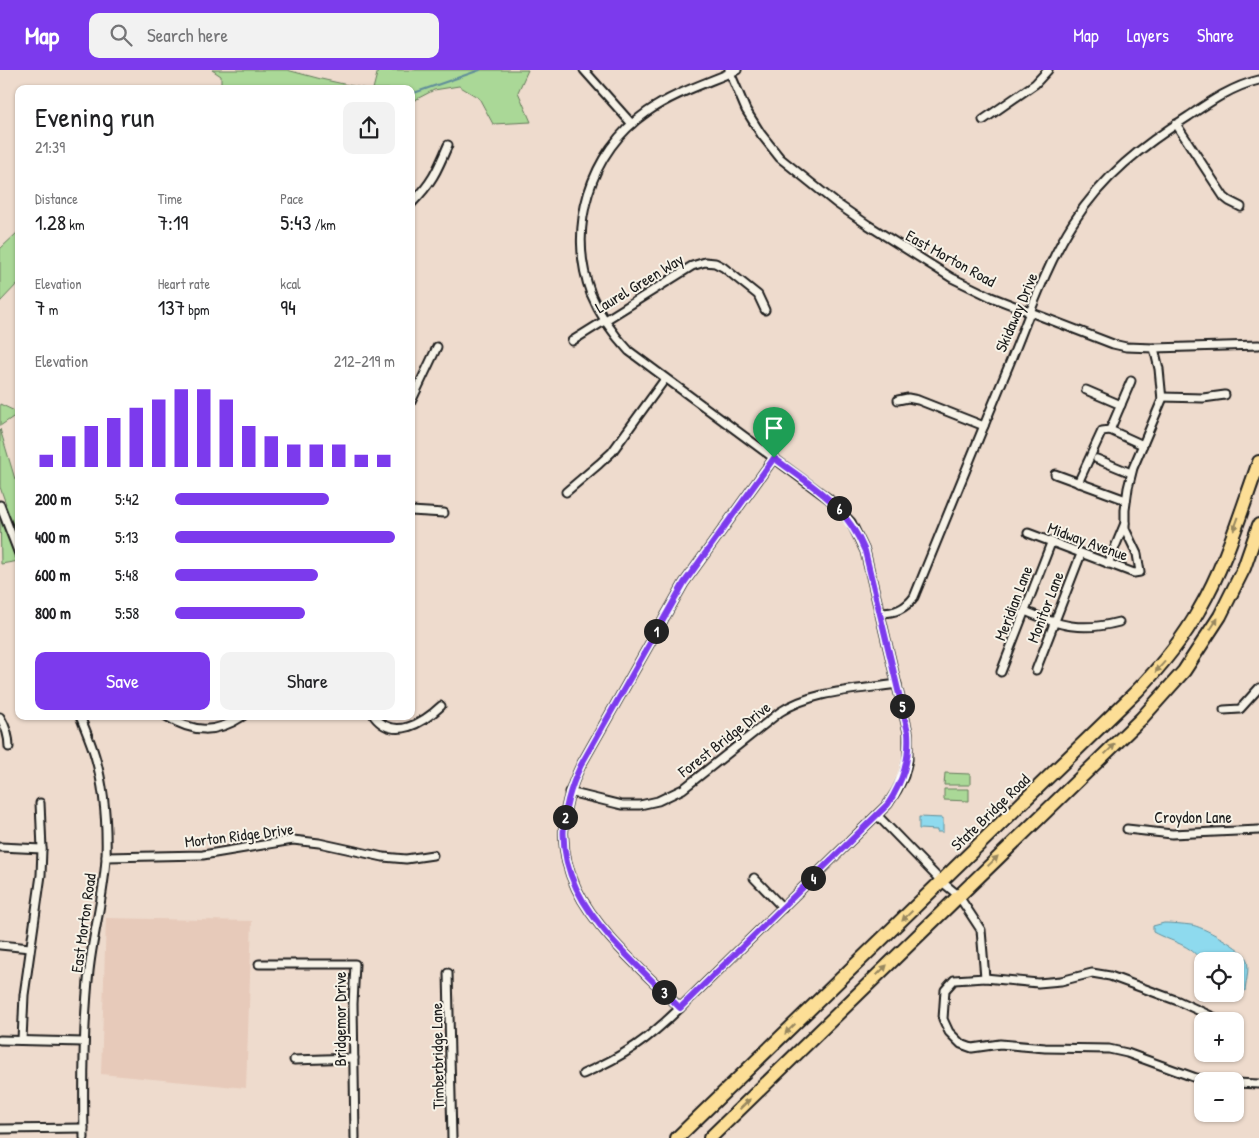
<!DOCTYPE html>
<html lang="en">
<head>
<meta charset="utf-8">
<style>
  :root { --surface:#fff; --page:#f2f2f2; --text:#202124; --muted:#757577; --accent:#7c3aed }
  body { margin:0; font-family:"Patrick Hand",sans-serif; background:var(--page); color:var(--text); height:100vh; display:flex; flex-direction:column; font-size:19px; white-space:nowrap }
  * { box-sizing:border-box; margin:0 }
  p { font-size:16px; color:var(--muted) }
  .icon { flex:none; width:28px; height:28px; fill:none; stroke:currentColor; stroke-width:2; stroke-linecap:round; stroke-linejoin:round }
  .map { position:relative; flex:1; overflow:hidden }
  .panel { position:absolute; left:15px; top:15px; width:400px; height:635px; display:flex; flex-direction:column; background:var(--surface); border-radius:10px; box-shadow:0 1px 4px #0004 }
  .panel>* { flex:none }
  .buttons { position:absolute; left:1194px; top:882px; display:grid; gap:10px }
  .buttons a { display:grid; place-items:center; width:50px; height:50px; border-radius:10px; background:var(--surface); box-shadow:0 1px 4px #0004; font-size:25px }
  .pin { position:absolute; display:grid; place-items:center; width:42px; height:42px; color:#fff; margin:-51px -21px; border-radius:50% 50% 50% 0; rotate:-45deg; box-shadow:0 0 5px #0007 }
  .pin .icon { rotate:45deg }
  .km { position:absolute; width:25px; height:25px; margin:-12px; border-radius:50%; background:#222; color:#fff; font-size:14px; line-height:25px; text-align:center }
  .round { display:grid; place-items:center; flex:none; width:52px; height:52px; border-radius:10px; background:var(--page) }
  .head { display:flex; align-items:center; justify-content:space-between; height:85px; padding:0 20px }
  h1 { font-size:28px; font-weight:600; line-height:38px }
  .metrics { display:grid; grid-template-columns:repeat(3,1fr); gap:8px; height:85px; padding:5px 20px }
  .metrics div { display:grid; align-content:center }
  .metrics b { font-size:21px; font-weight:600 }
  .metrics small { font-size:14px; font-weight:400 }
  .metrics p { font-size:14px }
  .chart { height:140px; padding:10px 20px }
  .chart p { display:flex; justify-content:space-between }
  .chart svg { width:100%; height:90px; margin-top:5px; stroke:var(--accent); stroke-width:6 }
  .action { display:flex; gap:10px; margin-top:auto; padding:10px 20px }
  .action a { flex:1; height:58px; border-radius:10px; background:var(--accent); color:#fff; font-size:20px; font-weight:600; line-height:58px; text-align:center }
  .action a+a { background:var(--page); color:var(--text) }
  ul { padding:0 20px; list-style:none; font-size:16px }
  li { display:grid; grid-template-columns:80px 60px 1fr; align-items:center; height:38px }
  li i { height:12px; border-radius:6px; background:var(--accent) }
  header { display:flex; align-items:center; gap:30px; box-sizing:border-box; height:70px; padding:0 25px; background:var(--accent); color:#fff }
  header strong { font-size:24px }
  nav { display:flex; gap:28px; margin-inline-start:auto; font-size:18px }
  .search { width:350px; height:45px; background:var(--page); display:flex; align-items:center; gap:12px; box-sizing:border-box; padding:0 18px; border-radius:10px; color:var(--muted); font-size:19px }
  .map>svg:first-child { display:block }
</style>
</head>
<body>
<header>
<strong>Map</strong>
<div class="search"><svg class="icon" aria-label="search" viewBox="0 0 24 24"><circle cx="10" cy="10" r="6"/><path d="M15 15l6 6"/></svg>Search here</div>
<nav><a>Map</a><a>Layers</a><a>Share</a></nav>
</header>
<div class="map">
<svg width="1259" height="1068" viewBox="0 0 1259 1068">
  <rect width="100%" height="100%" fill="#eedbcd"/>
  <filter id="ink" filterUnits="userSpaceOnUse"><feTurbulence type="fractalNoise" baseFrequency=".02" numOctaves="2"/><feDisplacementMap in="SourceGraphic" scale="10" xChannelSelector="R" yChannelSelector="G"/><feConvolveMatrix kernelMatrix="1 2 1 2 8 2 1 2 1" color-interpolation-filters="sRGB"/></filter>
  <g filter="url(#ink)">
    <path fill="#e7caba" d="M 106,848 L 252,851 L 246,1018 L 101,1004 Z"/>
    <g fill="#aad897" stroke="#637a5a">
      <path d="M 212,0 L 287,0 L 321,9 L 366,19 L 221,19 L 221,6 Z"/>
      <path d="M 378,0 L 528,0 L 518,22 L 531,52 L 493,54 L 479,28 L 459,16 L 434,20 L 411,32 L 411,19 L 373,19 Z"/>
      <path d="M 19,161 L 19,212 L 0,232 L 0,179 Z"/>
      <path d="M 0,334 L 19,343 L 0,356 Z"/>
      <path d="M 0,359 L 15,409 L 19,413 L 19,491 L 1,494 L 0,437 L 6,434 L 0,417 Z"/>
      <path d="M 945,703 L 970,704 L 970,715 L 944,715 Z"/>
      <path d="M 944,719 L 969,719 L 969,731 L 944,730 Z"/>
    </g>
    <g fill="#8edaee" stroke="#608e9a">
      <path d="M 919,747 L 943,748 L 943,762 L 937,762 L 937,760 L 919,759 Z"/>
      <path d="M 1164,853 C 1173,853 1183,854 1191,855 C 1202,856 1239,877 1245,886 C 1251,895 1246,911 1245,921 L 1240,924 L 1235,923 L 1235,891 L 1202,892 C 1191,874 1171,872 1153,862 L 1153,856 Z"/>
    </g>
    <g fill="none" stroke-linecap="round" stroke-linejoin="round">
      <path stroke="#608e9a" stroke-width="2" d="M 411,24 L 480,0"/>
      <g stroke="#1c1c1c" stroke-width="11">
        <g id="street">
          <path d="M 584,0 L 632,54"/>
          <path d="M 729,0 L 746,40 L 761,64 L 780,88 L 836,133 L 868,155 L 952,208 L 991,227 L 1113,274 L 1126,277 L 1154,278 L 1259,275"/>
          <path d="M 983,50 L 1035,14 L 1048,0"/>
          <path d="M 1176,54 L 1224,127 L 1229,131 L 1241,137"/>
          <path d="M 411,134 C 432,113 437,101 448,75"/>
          <path d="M 572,271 L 692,196 L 705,192 L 715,193 L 723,197 L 758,225 L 765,240"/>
          <path d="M 1086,320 L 1121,335"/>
          <path d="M 1162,327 L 1203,328 L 1225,325"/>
          <path d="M 898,330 L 908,328 L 918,330 L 984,356"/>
          <path d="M 411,332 L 437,277"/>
          <path d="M 1110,360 L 1131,311"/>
          <path d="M 1097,389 L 1131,403"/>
          <path d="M 1055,404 L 1126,430"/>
          <path d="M 1078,413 L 1102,361 L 1110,360 L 1143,375"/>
          <path d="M 566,422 L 599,394 L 612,382 L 665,309"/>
          <path d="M 0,435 L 19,484"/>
          <path d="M 411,441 L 444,443"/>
          <path d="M 1028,463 L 1134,503 L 1140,502 L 1137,484 L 1125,459 L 1125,440 L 1128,418 L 1133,398 L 1162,330 L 1159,299 L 1154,278"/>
          <path d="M 1108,494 L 1125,453"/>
          <path d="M 1025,541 C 1060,556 1081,562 1119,552"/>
          <path d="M 880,543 C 895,543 905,539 914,527 C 946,449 977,372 1009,295 C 1028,249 1046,195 1073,153 C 1102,107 1143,75 1189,46 C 1211,31 1233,16 1259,10"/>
          <path d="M 1036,600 L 1081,484"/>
          <path d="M 1001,602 L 1051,473"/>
          <path d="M 1224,640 L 1240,639 L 1259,618"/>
          <path d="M 80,646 C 85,659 91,672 95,686 C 104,717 107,755 106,788 C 104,826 93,863 89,901 C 83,956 83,1012 84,1068"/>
          <path d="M 166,646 C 193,663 216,664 243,646"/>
          <path d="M 374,646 C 394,672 424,652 441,636"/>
          <path d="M 0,647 C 6,657 9,665 9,677"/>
          <path d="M 569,722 L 622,735 L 640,735 L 658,731 L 683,719 L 780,642 C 814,620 858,620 897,614"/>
          <path d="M 877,745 L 942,812 L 958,825 L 981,860 L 985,908 L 954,910 L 945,920 L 943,949 L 949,962 L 961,974 L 972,978 L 1000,974 L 1045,978 L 1109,979 L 1127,983 L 1196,1008 L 1219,1011"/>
          <path d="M 1127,759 L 1172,764 L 1259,760"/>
          <path d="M 0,777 L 42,779"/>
          <path d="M 106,787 L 203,785 L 293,770 L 319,773 L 383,787 L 406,789 L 433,785"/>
          <path d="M 754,808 L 783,838"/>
          <path d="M 0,875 L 30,878"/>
          <path d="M 259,894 L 355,894 L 353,934 L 355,1068"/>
          <path d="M 448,903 L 452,1068"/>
          <path d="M 985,908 L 1038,913 L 1061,911 L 1092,903 L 1110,906 L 1178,931 L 1222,951"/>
          <path d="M 680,938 C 609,866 527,808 581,695 L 684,513 L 774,388"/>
          <path d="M 0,970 L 84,972"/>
          <path d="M 22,970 L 24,925 L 41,805 L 42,779 L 40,733"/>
          <path d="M 294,990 L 354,988"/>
          <path d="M 583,1004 C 626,985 647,970 680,938 L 888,734 L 897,720 L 904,706 L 908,690 L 908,662 L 865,481 L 851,452 L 829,429 L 629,281 C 613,264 600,246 591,224 C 567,159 589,82 647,42 C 674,23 707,13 737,0"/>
          <path d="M 1235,1013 L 1259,1014"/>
          <path d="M 0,1059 L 84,1058"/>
        </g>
      </g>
      <g stroke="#1c1c1c" stroke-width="16">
        <g id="highway">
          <path d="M 677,1068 L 1137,621 C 1161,596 1182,571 1199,540 C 1226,494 1241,441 1259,392"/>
          <path d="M 710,1068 L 1141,649 L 1184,601 L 1220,546 L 1244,498 L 1259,455"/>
        </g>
      </g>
      <use href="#street" stroke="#f7f3e8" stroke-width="7"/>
      <use href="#highway" stroke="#fcde96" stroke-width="12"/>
    </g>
    <defs><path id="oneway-solid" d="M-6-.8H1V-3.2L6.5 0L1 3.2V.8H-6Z" transform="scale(1.25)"/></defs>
    <g fill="#97875f">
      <use href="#oneway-solid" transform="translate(1236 454) rotate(110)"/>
      <use href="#oneway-solid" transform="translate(1214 554) rotate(-57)"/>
      <use href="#oneway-solid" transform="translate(1160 597) rotate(132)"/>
      <use href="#oneway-solid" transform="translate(1110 679) rotate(-44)"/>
      <use href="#oneway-solid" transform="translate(993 791) rotate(-44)"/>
      <use href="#oneway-solid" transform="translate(907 846) rotate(136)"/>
      <use href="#oneway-solid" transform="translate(882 900) rotate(-44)"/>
      <use href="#oneway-solid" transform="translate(790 959) rotate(136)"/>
      <use href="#oneway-solid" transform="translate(745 1034) rotate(-44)"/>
    </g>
  </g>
  <g fill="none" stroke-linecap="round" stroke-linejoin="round" filter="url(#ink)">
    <g stroke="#fff" stroke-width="10">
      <path id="route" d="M 774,388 C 813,417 845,433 865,481 L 908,662 C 910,689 903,711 888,734 L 680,938 C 609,866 527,808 581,695 L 684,513 Z"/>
    </g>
    <use href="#route" stroke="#7c3aed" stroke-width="6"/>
  </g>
  <g text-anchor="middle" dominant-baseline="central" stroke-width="4" stroke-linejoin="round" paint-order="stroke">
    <g font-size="16" fill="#1c1c1c" stroke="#f7f3e8">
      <text transform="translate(951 188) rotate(29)">East Morton Road</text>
      <text transform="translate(639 213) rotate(-31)">Laurel Green Way</text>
      <text transform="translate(1016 242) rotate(-67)">Skidaway Drive</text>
      <text transform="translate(1088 471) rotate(20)">Midway Avenue</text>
      <text transform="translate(1013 533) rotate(-69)">Meridian Lane</text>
      <text transform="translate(1045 537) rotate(-69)">Monitor Lane</text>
      <text transform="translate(724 669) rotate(-38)">Forest Bridge Drive</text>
      <text transform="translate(990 742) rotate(-44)">State Bridge Road</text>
      <text x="1193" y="747">Croydon Lane</text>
      <text transform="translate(239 765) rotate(-7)">Morton Ridge Drive</text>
      <text transform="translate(83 853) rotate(-82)">East Morton Road</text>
      <text transform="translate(340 949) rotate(-90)">Bridgemor Drive</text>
      <text transform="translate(437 986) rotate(-91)">Timberbridge Lane</text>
    </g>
  </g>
</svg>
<div class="buttons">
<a><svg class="icon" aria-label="locate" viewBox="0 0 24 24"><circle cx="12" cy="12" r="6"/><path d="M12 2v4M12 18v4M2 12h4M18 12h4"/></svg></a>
<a>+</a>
<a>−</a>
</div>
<div class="pin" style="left:774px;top:388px;background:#1e9e55"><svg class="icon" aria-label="arrive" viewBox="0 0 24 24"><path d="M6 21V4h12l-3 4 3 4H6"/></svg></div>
<b class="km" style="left:656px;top:561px">1</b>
<b class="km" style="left:565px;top:747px">2</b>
<b class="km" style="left:664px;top:922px">3</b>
<b class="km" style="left:813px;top:808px">4</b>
<b class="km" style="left:902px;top:636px">5</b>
<b class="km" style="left:839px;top:438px">6</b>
<section class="panel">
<div class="head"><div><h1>Evening run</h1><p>21:39</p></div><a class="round"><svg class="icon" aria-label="share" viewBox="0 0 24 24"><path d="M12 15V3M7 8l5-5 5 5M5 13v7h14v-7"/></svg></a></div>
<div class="metrics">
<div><p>Distance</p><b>1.28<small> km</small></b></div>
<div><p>Time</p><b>7:19</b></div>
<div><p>Pace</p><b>5:43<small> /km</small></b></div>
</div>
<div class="metrics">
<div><p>Elevation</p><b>7<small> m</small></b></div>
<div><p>Heart rate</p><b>137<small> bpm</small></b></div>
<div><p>kcal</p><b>94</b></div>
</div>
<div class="chart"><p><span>Elevation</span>212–219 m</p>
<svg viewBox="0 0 160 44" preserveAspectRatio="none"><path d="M5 44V38M15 44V29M25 44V24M35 44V20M45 44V15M55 44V11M65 44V6M75 44V6M85 44V11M95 44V24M105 44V29M115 44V33M125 44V33M135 44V33M145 44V38M155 44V38"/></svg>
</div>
<ul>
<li><b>200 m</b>5:42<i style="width:70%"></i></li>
<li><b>400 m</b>5:13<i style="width:100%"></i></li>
<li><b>600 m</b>5:48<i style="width:65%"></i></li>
<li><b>800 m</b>5:58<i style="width:59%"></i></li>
</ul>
<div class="action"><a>Save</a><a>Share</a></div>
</section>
</div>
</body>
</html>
